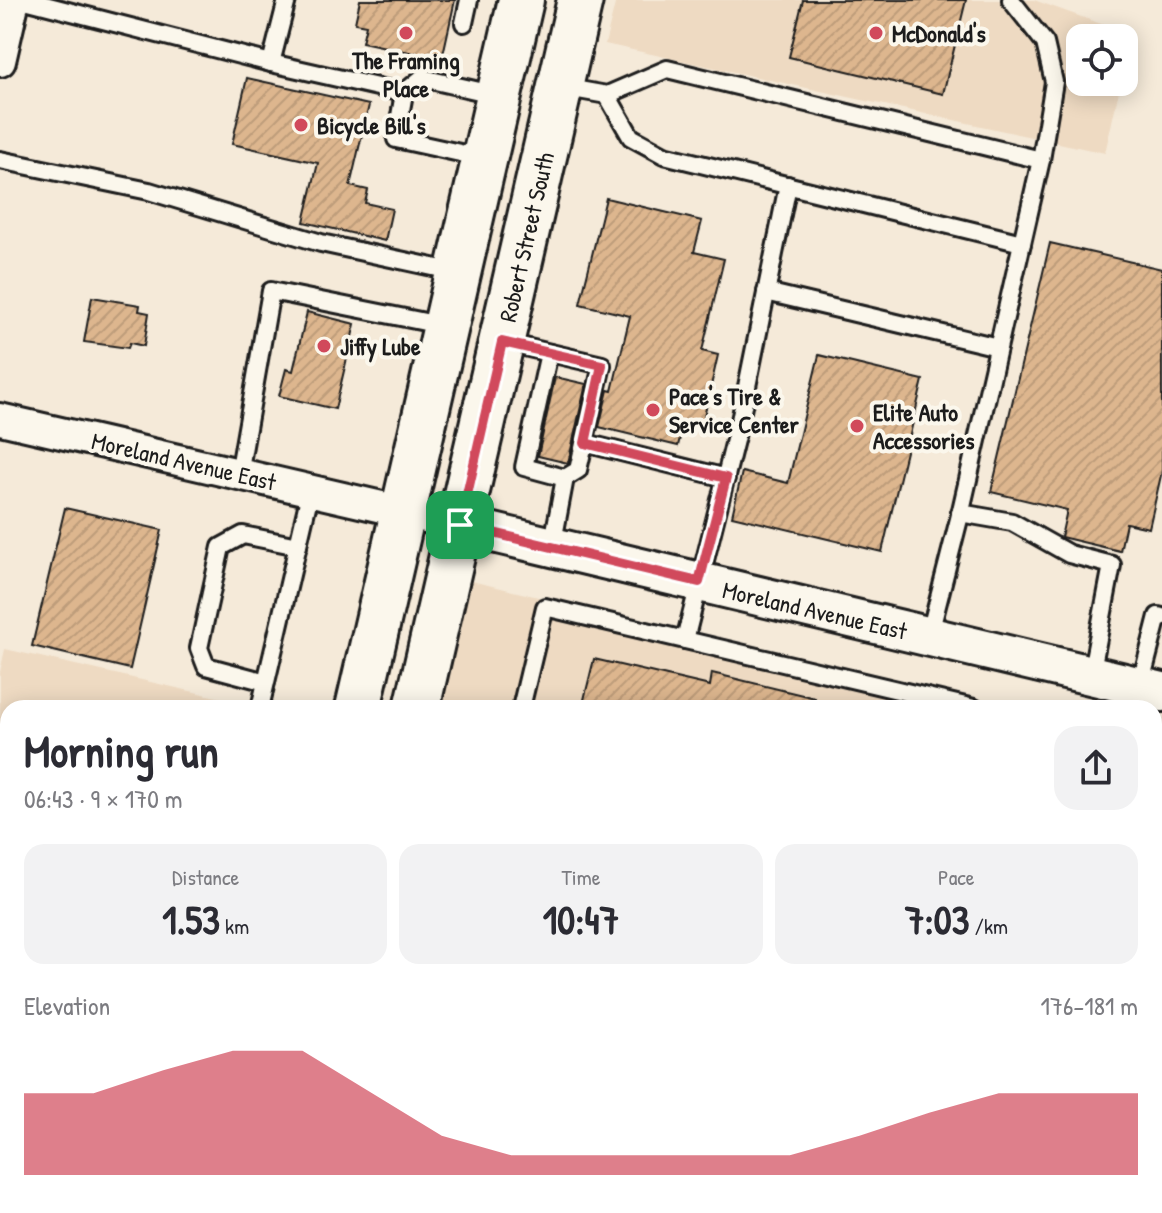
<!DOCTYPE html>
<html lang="en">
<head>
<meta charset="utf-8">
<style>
  :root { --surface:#fff; --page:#f2f2f3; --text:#2b2b33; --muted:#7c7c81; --accent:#d1495b }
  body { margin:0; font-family:"Patrick Hand",sans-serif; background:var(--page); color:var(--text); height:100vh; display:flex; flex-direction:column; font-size:30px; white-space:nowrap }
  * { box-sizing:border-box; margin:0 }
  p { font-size:26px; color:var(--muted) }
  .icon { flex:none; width:44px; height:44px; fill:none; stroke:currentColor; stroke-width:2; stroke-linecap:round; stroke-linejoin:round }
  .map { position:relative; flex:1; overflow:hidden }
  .sheet { position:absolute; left:0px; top:700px; width:1162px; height:514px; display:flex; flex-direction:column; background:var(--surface); border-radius:24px 24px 0 0; box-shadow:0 4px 20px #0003 }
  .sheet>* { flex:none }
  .buttons { position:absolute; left:1066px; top:24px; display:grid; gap:16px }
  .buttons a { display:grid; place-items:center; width:72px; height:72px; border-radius:16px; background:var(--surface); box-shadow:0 4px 20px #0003; font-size:40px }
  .pin { position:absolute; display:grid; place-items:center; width:68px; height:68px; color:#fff; margin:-34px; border-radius:16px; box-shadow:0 4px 12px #0006 }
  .round { display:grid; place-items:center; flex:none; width:84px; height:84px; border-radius:24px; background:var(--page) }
  .summary { display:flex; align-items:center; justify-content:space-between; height:136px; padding:0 24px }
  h1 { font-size:44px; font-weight:800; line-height:60px }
  .figures { display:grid; grid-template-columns:repeat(3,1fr); gap:12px; height:136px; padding:8px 24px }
  .figures div { display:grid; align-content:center; border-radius:20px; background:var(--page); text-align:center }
  .figures b { font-size:40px; font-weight:800 }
  .figures small { font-size:22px; font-weight:400 }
  .figures p { font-size:22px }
  .chart { height:224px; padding:16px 24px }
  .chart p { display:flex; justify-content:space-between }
  .chart svg { width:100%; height:144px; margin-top:8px; fill:var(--accent); opacity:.7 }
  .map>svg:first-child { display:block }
</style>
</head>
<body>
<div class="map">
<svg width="1162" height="1213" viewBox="0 0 1162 1213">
  <defs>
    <pattern id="building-hatch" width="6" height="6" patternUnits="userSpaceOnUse" patternTransform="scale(2)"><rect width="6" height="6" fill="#ddb68e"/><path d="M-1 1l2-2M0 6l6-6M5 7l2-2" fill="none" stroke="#bd9c7a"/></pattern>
  </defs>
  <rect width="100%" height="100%" fill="#f5ead9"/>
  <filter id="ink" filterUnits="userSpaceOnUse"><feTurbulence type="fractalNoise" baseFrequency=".0125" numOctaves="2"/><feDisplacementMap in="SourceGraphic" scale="16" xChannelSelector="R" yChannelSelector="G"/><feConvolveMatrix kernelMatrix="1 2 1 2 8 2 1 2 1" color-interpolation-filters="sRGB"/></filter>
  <g filter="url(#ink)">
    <g fill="#eedac2">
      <path d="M 616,0 L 1034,0 L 1132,35 L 1124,70 L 1124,38 L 1080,38 L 1080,82 L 1121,82 L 1105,153 L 605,44 Z"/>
      <path d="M 471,581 L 1007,708 L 441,708 Z"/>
      <path d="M 5,649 L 265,708 L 8,708 L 8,1206 L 193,1206 L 191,1213 L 0,1213 L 0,672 Z"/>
      <path d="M 1154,743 L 1162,745 L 1162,1213 L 324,1213 L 325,1206 L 1154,1206 Z"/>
    </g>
    <g fill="url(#building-hatch)" stroke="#1c1c1c" stroke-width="2">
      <path d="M 360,0 L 455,0 L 442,59 L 362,42 L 366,25 L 355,23 Z"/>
      <path d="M 803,0 L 966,0 L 943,94 L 789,57 Z"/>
      <path d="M 247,78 L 369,105 L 350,186 L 368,190 L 365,203 L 392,209 L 385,241 L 304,222 L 318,163 L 232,144 Z"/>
      <path d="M 606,198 L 702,221 L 694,252 L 724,259 L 702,351 L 718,355 L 701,430 L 683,425 L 678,446 L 599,427 L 608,390 L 612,391 L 630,316 L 580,304 Z"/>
      <path d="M 1050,243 L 1162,269 L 1162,471 L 1149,528 L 1126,523 L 1120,551 L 1061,537 L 1067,510 L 991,492 Z"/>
      <path d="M 92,297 L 140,305 L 139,311 L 149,313 L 144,346 L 130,343 L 128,348 L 84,342 Z"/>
      <path d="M 307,312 L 355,324 L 335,409 L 279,396 L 286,369 L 293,371 Z"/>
      <path d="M 819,355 L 923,380 L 882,552 L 732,516 L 742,472 L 788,483 Z"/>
      <path d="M 555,377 L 586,384 L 568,463 L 538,456 Z"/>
      <path d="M 65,508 L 162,530 L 130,669 L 32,646 Z"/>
      <path d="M 594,659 L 710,686 L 712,673 L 815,698 L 814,708 L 582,708 Z"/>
    </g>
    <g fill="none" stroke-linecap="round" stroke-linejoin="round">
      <g stroke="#1c1c1c" stroke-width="22">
        <g id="service">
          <path d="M 25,0 L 271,63 L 404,93 L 396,139 L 483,158"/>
          <path d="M 1011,0 L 1045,43 L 1054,82 L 1041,160"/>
          <path d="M 464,23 L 469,0"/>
          <path d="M 271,63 L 287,0"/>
          <path d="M 562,87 L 607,95 L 667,69 L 1041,160 L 959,519 L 929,637"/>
          <path d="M 404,93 L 422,78 L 497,95"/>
          <path d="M 607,95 L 631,137 L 664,155 L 1022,243"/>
          <path d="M 0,160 L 149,191 L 321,243 L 456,272"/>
          <path d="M 766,292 L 998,347"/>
          <path d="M 503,342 L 602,365 L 578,470 L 565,478 L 552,547"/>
          <path d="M 549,353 L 524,467 L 565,478"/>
          <path d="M 585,443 L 726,478"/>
          <path d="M 239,474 L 271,291 L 445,326"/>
          <path d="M 960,513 L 1012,522 L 1069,554 L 1112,565 L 1091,675"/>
          <path d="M 685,640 L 741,416 L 788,185"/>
          <path d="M 266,682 L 206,666 L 199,648 L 221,547 L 243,535 L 298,546"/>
          <path d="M 1140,686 L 1158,616 L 1162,617"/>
          <path d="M 260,708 L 311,489"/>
          <path d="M 521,708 L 545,607 L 974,708"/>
          <path d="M 1154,751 L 1162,752"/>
          <path d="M 1154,1018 L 1162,1022"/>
          <path d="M 1154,1160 L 1162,1127"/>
          <path d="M 0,1187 L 8,1189"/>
          <path d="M 93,1206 L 128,1213"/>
          <path d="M 58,1213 L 60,1206"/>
          <path d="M 162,1213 L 164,1206"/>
          <path d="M 1141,1213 L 1143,1206"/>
        </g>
      </g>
      <g stroke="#1c1c1c" stroke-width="36">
        <g id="minor">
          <path d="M 0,61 L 14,0"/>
          <path d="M 0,419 L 460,525"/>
        </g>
      </g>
      <g stroke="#1c1c1c" stroke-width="44">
        <path id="tertiary" d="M 460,525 L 1162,692"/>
      </g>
      <g stroke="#1c1c1c" stroke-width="50">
        <g id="secondary">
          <path d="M 358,708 L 521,0"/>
          <path d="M 417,708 L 580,0"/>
          <path d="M 242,1213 L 244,1206"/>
          <path d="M 300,1213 L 302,1206"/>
        </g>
      </g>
      <use href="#service" stroke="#fbf7ec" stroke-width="16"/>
      <use href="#minor" stroke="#fbf7ec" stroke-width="30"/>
      <use href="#tertiary" stroke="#fbf7ec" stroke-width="38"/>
      <use href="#secondary" stroke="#fbf7ec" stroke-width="44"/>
    </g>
  </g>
  <g fill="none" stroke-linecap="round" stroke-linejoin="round" filter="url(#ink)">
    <g stroke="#fff" stroke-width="16">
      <path id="route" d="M 502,342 L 602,365 L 585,443 L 726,478 L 699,582 L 460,525 Z"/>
    </g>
    <use href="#route" stroke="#d1495b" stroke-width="10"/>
  </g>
  <g fill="#d1495b" stroke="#fbf7ec" stroke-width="3">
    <circle cx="406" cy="33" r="8"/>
    <circle cx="876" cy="33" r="8"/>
    <circle cx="301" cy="125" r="8"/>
    <circle cx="324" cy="346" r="8"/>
    <circle cx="653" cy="410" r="8"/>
    <circle cx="857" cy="426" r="8"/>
  </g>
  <g text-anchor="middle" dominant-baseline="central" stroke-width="8" stroke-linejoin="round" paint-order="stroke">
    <g font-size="24" font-weight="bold" fill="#1c1c1c" stroke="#fbf7ec" text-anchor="start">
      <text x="892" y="33">McDonald's</text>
      <text x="406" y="60" text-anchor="middle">The Framing<tspan x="406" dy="28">Place</tspan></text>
      <text x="317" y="125">Bicycle Bill's</text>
      <text x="340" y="346">Jiffy Lube</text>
      <text x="669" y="396">Pace's Tire &amp;<tspan x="669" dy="28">Service Center</tspan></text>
      <text x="873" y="412">Elite Auto<tspan x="873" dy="28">Accessories</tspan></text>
    </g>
    <g font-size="24" fill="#1c1c1c" stroke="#fbf7ec">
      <text transform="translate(526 237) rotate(-77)">Robert Street South</text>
      <text transform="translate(184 461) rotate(13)">Moreland Avenue East</text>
      <text transform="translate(815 610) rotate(13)">Moreland Avenue East</text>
    </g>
  </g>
</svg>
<div class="buttons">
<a><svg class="icon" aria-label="locate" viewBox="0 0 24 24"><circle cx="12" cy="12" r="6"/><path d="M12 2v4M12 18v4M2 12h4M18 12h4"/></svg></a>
</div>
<div class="pin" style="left:460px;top:525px;background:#1e9e55"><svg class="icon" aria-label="arrive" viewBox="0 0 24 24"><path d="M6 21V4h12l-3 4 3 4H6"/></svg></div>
<section class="sheet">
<div class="summary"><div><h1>Morning run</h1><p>06:43 · 9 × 170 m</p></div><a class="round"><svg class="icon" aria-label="share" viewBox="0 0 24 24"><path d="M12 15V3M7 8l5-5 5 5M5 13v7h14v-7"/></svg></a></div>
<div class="figures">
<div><p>Distance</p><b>1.53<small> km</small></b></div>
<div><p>Time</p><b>10:47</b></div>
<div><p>Pace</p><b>7:03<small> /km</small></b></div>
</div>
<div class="chart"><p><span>Elevation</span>176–181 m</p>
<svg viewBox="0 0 160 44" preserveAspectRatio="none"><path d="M0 44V19L10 19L20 12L30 6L40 6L50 19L60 32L70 38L80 38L90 38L100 38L110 38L120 32L130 25L140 19L150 19L160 19V44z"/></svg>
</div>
</section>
</div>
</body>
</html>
